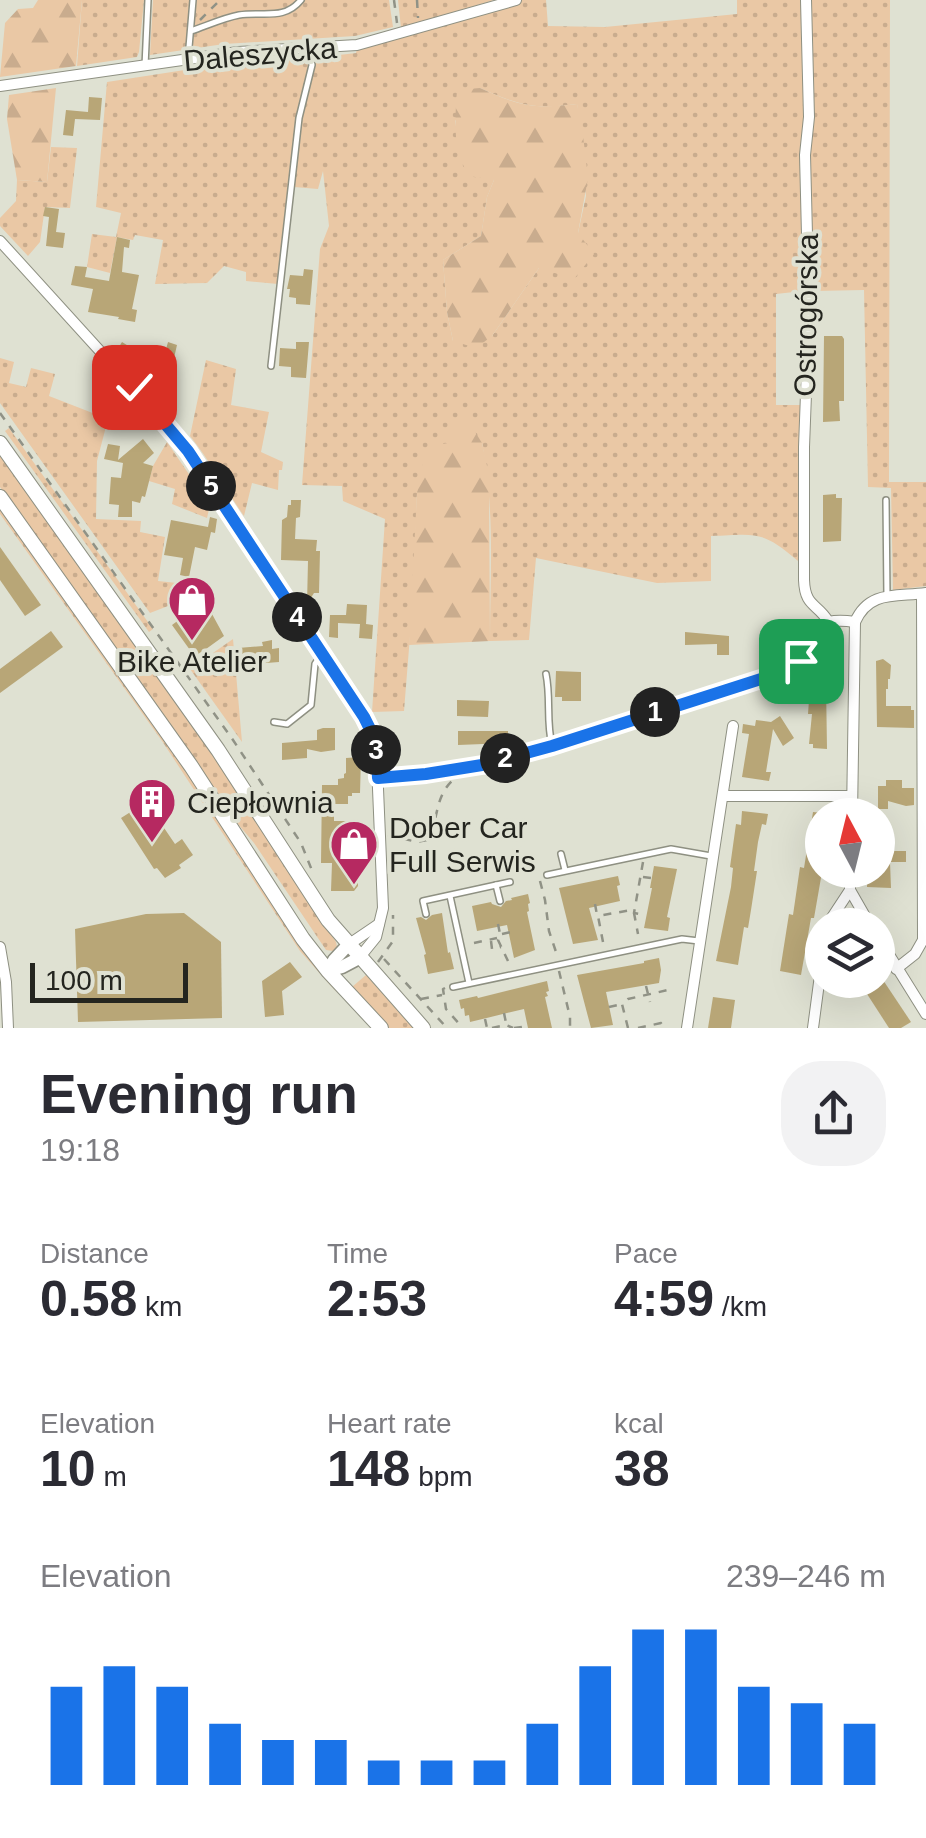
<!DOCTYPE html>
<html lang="en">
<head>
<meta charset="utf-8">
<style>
  :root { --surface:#fff; --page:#f2f2f3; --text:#2b2b33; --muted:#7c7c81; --accent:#1a73e8 }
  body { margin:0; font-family:Arial,sans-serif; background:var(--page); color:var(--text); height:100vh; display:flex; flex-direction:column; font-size:38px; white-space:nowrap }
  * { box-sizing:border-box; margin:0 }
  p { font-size:32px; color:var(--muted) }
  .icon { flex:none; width:55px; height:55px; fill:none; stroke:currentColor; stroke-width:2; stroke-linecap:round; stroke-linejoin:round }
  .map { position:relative; height:1028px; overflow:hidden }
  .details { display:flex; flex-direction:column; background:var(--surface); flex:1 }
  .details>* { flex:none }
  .needle { width:65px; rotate:353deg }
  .controls { position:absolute; left:805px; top:798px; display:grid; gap:20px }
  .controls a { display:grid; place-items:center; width:90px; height:90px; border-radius:50%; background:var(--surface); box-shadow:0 10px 40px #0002; font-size:50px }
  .scale { position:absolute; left:30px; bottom:25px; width:158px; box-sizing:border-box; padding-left:10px; border:5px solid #24251f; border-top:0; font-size:28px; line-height:35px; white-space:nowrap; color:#24251f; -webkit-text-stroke:8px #dfe1d2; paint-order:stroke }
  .pin { position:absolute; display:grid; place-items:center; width:85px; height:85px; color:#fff; margin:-42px; border-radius:20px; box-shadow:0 5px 15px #0006 }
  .km { position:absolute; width:50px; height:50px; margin:-25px; border-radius:50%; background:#222; color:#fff; font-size:28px; line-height:50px; text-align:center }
  .round { display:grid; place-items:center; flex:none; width:105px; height:105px; border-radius:40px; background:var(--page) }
  .head { display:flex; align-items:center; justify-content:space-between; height:170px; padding:0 40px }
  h1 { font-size:55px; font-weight:600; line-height:75px }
  .metrics { display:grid; grid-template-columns:repeat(3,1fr); gap:15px; height:170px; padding:10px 40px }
  .metrics div { display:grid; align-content:center }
  .metrics b { font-size:50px; font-weight:600 }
  .metrics small { font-size:28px; font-weight:400 }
  .metrics p { font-size:28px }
  .chart { height:280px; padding:20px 40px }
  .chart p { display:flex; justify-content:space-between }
  .chart svg { width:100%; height:180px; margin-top:10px; stroke:var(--accent); stroke-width:6 }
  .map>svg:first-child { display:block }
</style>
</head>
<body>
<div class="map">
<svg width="926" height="1028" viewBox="0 0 926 1028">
  <defs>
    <pattern id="green-dots" width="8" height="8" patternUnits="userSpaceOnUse" patternTransform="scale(2.5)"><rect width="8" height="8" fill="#eac8a5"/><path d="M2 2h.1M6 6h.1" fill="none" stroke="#c9ac8e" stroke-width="1.8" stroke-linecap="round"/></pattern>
    <pattern id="forest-firs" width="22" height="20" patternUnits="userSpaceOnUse" patternTransform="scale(2.5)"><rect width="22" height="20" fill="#eac8a5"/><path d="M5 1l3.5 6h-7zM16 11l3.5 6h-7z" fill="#c9ac8e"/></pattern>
  </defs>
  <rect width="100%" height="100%" fill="#dfe1d2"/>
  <g fill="url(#green-dots)" fill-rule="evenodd">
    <path d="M 82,0 L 144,0 L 139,52 L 137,57 L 77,66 Z"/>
    <path d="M 153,0 L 389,0 L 393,27 L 355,36 L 224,44 L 150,55 Z"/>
    <path d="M 398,0 L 494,0 L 401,28 Z"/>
    <path d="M 518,0 L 546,0 L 548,26 L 605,27 L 737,14 L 737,0 L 803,0 C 806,97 802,194 803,291 L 776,294 L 776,405 L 801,405 L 798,561 C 762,530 757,534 711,536 L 711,581 L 657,583 L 536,558 L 529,640 L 490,641 C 490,575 495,508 482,443 L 449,443 L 417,493 L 414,586 L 404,711 L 372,712 L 385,519 L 343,501 L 342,486 L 302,485 L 320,249 L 329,226 L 323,171 L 318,189 L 294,187 L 301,119 L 314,65 L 314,58 L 356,53 L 357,49 ZM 480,88 C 518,105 534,110 577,104 L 586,196 L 578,233 L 539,268 L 492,336 L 453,341 L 447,312 L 443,260 L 481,236 L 487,197 L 494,180 L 457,132 L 455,121 Z"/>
    <path d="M 810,0 L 890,0 L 889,482 L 926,482 L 926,586 L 893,590 L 891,488 L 868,487 L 864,290 L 814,291 L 809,155 L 814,118 Z"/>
    <path d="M 310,58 L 311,65 L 297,117 L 278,284 L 246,281 L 246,272 L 224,266 L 207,283 L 155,284 L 163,240 L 135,235 L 133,240 L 117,237 L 110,273 L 87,267 L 92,234 L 116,237 L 121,213 L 96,207 L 107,82 L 243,61 Z"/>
    <path d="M 51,147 L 77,148 L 70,208 L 45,207 L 40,242 L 28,256 L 0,226 L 0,218 L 16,201 L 17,180 L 47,182 Z"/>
    <path d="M 0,358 L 14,362 L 9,383 L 26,387 L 31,368 L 55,374 L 49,396 L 108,419 L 97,461 L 96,519 L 141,521 L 140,532 L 165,537 L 158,581 L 196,585 L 194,596 L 150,613 L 0,403 Z"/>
    <path d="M 206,360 L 236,369 L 231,405 L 269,412 L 261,452 L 283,462 L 282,470 L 279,470 L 278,490 L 252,483 L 244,516 C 225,489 210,461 190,436 Z"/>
    <path d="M 9,428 L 153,629 L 149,632 L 5,431 Z"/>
    <path d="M 167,442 L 210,505 L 207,518 L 172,504 L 175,489 L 149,481 L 153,466 Z"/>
    <path d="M 0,455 L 212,753 L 336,942 L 337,947 L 333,951 L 326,950 L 254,843 L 227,811 L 175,732 L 0,487 Z"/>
    <path d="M 0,509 L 186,770 L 302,950 L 338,994 L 300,951 L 162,741 L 0,514 Z"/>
    <path d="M 233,639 L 242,742 L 190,669 Z"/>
    <path d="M 366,975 L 414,1028 L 389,1028 L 352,987 Z"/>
  </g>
  <g fill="url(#forest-firs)">
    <path d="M 38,0 L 82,0 L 76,66 L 0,77 L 5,23 L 18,9 L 33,8 Z"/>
    <path d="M 56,88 L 47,182 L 17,180 L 7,119 L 9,95 Z"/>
    <path d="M 480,88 C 519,106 534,109 577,104 L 582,127 L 588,178 L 578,233 L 594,254 L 574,279 L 539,268 L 492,336 L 476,348 L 453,341 L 447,312 L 443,260 L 481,236 L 487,197 L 494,180 L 469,176 C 452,149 455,122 457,90 Z"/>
    <path d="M 467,419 L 482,443 L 489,475 L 490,641 L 409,645 L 417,493 L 426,447 L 448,443 L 452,421 Z"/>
  </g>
  <g fill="#b8a677">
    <path d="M 89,97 L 102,98 L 100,120 L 75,119 L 73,136 L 63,135 L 66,110 L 88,112 Z"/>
    <path d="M 45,207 L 59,209 L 56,232 L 65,233 L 63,248 L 46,246 L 49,217 L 43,216 Z"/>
    <path d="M 117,237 L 130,240 L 129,248 L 124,247 L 122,272 L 139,275 L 132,309 L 137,310 L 135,322 L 118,319 L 119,317 L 88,312 L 93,289 L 71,285 L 75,266 L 87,267 L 85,277 L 109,281 Z"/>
    <path d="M 304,269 L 313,270 L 310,305 L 296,304 L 296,298 L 289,297 L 290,289 L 287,289 L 290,275 L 303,276 Z"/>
    <path d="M 824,336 L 842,336 L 844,339 L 844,401 L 839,401 L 840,421 L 823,422 Z"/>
    <path d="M 122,342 L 146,357 L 162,364 L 168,342 L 177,345 L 171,371 L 174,372 L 170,381 L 143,369 L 144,367 L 116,352 Z"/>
    <path d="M 296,342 L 309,342 L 306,378 L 291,377 L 291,367 L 279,366 L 280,348 L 296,349 Z"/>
    <path d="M 143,439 L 154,453 L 143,463 L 153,466 L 145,497 L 142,496 L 140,503 L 132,501 L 132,517 L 118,517 L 119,505 L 109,504 L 111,477 L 121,478 L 123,463 L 104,459 L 108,444 L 120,446 L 118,460 Z"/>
    <path d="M 836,494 L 836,498 L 842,498 L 841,541 L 823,542 L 823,495 Z"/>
    <path d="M 291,500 L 301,500 L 300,517 L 296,518 L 295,539 L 317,540 L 316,551 L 320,551 L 319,593 L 314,593 L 307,604 L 308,561 L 281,560 L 282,520 L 287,517 L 288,505 L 291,505 Z"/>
    <path d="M 210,517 L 217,519 L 215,533 L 211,532 L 207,550 L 195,547 L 189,577 L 180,575 L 183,558 L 164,555 L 171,520 L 208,527 Z"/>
    <path d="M 0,547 L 41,605 L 25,616 L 0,580 Z"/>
    <path d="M 206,600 L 214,612 L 212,614 L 224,636 L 195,657 L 172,625 Z"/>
    <path d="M 347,604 L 367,605 L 366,624 L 373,625 L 372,639 L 359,638 L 360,624 L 338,623 L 338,638 L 329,637 L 330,615 L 346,615 Z"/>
    <path d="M 51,631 L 63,647 L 0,693 L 0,669 Z"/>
    <path d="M 685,632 L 729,636 L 729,655 L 717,655 L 717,644 L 685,645 Z"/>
    <path d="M 272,640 L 272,649 L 279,648 L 279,662 L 240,665 L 238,648 L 263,646 L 262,642 Z"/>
    <path d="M 818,645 L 829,645 L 826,683 L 827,749 L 813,748 L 813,744 L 809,744 L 812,714 L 808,714 L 809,700 L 792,700 L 787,701 L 787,704 L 778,704 L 778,686 L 813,689 L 813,654 Z"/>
    <path d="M 883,659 L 891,665 L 890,679 L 888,679 L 888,689 L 886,689 L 886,706 L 911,706 L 911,710 L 914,710 L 914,728 L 877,727 L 876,661 Z"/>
    <path d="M 556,671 L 581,672 L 581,701 L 562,701 L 562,697 L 555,697 Z"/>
    <path d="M 457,700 L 489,701 L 488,717 L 457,716 Z"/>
    <path d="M 780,716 L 794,738 L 783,746 L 773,729 L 766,772 L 771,772 L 769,781 L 742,777 L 749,734 L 742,733 L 743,724 L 755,726 L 756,720 L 771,722 Z"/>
    <path d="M 323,728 L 335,728 L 335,750 L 321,752 L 307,749 L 307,758 L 282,760 L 282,743 L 317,740 L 317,730 Z"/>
    <path d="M 458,731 L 508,731 L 508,743 L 458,745 Z"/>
    <path d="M 361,757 L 360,793 L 352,793 L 352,796 L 348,796 L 348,804 L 334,804 L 334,821 L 357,821 L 356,840 L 348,840 L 349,871 L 358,871 L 358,886 L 354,891 L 331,891 L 332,863 L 321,863 L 322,785 L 338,785 L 338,779 L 344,778 L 344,774 L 346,773 L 346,758 Z"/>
    <path d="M 886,780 L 902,780 L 902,788 L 914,788 L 914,805 L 906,806 L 888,801 L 888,809 L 878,809 L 878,786 L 886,786 Z"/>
    <path d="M 140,806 L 149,819 L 160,813 L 161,808 L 165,807 L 168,810 L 171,816 L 160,822 L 175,844 L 182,839 L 193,855 L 179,865 L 181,868 L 165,878 L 157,868 L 154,869 L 121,818 Z"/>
    <path d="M 742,811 L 768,814 L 766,825 L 762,824 L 758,842 L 754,871 L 757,871 L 751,910 L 748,928 L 744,927 L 738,965 L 716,961 L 731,887 L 733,868 L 730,867 L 736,824 L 741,825 Z"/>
    <path d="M 813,812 L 822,813 L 822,872 L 814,918 L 811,918 L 801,975 L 780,971 L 789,914 L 793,915 L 800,867 L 804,868 Z"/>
    <path d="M 878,832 L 886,832 L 886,837 L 889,837 L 889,851 L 906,851 L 906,862 L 890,862 L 891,888 L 867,887 L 867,880 L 875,880 L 875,870 L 878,870 Z"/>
    <path d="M 654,866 L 677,869 L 667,917 L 670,918 L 668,931 L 644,928 L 652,888 L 650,888 Z"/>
    <path d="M 618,876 L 620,885 L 617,886 L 620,901 L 589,908 L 598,940 L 573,944 L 559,888 Z"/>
    <path d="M 528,894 L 530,903 L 528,904 L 529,911 L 527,912 L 535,950 L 514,958 L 507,925 L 477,931 L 472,906 L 491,902 L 492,904 L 501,907 L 506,901 L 512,900 L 511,898 Z"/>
    <path d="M 184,913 L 221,942 L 222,1018 L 78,1022 L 75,929 L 146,914 Z"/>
    <path d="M 442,913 L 448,953 L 450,952 L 454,969 L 428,974 L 424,955 L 426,954 L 416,918 L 421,917 L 426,920 L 432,915 Z"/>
    <path d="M 659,958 L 661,970 L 659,983 L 606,992 L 613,1025 L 591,1028 L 577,975 L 644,963 L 644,961 Z"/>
    <path d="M 290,962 L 302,977 L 282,991 L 284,1015 L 265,1017 L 262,981 Z"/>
    <path d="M 858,980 L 883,980 L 911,1022 L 901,1028 L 889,1028 Z"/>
    <path d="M 547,981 L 549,991 L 546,992 L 548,996 L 545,997 L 552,1028 L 528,1028 L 524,1009 L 470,1022 L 469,1015 L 465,1016 L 464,1008 L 461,1009 L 459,1000 L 477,996 L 478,998 Z"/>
    <path d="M 713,997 L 735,1000 L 731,1028 L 708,1028 Z"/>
  </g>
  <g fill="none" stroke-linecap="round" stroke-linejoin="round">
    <g stroke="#8e9082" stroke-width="8">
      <g id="service">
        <path d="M 191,31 C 206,26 223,18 239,15 C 263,11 284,21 301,0"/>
        <path d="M 188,59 L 193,0"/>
        <path d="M 145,66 L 148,0"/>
        <path d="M 271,366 L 299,118 L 312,65 L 309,49"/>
        <path d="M 886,500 L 887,597"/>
        <path d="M 546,674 C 551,698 546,722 552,745"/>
        <path d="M 274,722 L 287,724 L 311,705 L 315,664 L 321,655"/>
        <path d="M 561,854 L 565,870"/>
        <path d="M 547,875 L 671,849 L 711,856"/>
        <path d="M 496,885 L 500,901"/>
        <path d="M 450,896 L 469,983"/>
        <path d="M 426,914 L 423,901 L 510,882"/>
        <path d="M 453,987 L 682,939 L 699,941"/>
      </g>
    </g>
    <g stroke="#8e9082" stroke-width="12">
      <g id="minor">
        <path d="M 806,0 L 809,117 L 805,155 L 809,314 L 804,447 L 804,580 C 805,607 817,603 828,621"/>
        <path d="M 0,86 L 238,52 L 357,45 L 516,0"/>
        <path d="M 0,241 L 159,416 L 188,451 L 364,717 L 376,741 L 383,908 L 376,937 L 359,958"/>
        <path d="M 378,778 L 426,774 L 482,765 L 552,746 L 792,669 L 798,666 C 815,635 811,615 855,622"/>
        <path d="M 724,796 L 852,796"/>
        <path d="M 852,815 L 855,622 C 869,590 896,597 926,593"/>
        <path d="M 850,870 L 850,890 L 870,925"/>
        <path d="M 827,925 L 850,890"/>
        <path d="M 878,937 L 926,1014"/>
        <path d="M 348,945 L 379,924"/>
        <path d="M 0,947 L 6,982 L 8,1028"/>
        <path d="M 896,969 L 915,954 L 923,940 L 922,594"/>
        <path d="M 687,1028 L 733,726"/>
        <path d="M 813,1028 L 822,960"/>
      </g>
    </g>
    <g stroke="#8e9082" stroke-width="15">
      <g id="tertiary">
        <path d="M 328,971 L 342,967 L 359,958"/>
        <path d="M 328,971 L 334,960 L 348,945"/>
      </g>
    </g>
    <g stroke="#8e9082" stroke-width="16">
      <g id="secondary">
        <path d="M 0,443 L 218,750 L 328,920 L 423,1028"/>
        <path d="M 0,497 L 191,766 L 303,939 L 328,971 L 381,1028"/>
      </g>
    </g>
    <g stroke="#909286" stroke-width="2.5" stroke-dasharray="8 8" stroke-linecap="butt">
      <path d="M 394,0 L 397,23"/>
      <path d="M 417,0 L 418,18"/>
      <path d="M 200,20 L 220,0"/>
      <path d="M 0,413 L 233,740 L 301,843 L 313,873"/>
      <path d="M 388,835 L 417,842 L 427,840 C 439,821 434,798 452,781"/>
      <path d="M 643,862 L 634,913 L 645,915"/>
      <path d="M 643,877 L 652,878"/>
      <path d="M 540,881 L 545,900 L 549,931 L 558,958"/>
      <path d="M 595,904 L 597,915"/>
      <path d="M 498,924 L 500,934 L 498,940 L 508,961"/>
      <path d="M 502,934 L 511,932"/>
      <path d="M 491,941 L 492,949 L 501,947"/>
      <path d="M 603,942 L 598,916 L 631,910 L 634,913 L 638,934"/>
      <path d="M 474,943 L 497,938"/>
      <path d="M 384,959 L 447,1028"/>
      <path d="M 378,962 L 393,941 L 393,915"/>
      <path d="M 559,971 L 570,1017 L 570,1028"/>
      <path d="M 646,986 L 650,1002"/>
      <path d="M 445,988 L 443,989 L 446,1009 L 463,1028"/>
      <path d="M 421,999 L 442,995"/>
      <path d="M 609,1007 L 622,1004"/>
      <path d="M 504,1013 L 506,1023"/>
      <path d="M 485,1019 L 487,1028"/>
      <path d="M 492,1028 L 506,1025 L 513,1028"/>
      <path d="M 514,1028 L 528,1026"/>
      <path d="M 628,1028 L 622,1004 L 628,999 L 668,990"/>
      <path d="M 638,1028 L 661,1023 L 660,1028"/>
    </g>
    <use href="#service" stroke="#fff" stroke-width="5"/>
    <use href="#minor" stroke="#fff" stroke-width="10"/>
    <use href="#tertiary" stroke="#fff" stroke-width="12"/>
    <use href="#secondary" stroke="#fff" stroke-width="14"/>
  </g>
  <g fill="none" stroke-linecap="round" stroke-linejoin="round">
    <g stroke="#fff" stroke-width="20">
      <path id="route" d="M 134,387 L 188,451 L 364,717 L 376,741 L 378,778 L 426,774 L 482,765 L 552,746 L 792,669 L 798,666 L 801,661"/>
    </g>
    <use href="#route" stroke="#1a73e8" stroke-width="12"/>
  </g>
  <defs>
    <g id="shop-pin" transform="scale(2.5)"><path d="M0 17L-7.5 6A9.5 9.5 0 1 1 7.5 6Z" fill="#b62961" stroke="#dfe1d2"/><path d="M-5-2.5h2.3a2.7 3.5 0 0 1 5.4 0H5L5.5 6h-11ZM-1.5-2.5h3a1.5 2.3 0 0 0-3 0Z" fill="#fff"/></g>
    <g id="building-pin" transform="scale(2.5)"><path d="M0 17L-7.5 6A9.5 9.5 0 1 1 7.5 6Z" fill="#b62961" stroke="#dfe1d2"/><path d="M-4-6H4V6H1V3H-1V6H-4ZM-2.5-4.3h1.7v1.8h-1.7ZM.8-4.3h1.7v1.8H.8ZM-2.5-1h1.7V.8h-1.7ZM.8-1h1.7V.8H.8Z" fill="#fff"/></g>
  </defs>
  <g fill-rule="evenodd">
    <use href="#shop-pin" x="192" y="600"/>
    <use href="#building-pin" x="152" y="802"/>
    <use href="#shop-pin" x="354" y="844"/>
  </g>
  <g text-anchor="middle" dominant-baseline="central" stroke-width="8" stroke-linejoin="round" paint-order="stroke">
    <g font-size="30" fill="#24251f" stroke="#dfe1d2">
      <text transform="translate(260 54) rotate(-5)">Daleszycka</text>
      <text transform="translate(806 315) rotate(-89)">Ostrogórska</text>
    </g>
    <g font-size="30" fill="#24251f" stroke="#dfe1d2" text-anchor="start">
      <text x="192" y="661" text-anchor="middle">Bike Atelier</text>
      <text x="187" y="802">Ciepłownia</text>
      <text x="389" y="827">Dober Car<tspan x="389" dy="34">Full Serwis</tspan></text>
    </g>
  </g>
</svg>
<div class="controls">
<a><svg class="needle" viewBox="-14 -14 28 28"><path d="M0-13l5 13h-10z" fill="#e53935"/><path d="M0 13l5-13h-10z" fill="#7c7c81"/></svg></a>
<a><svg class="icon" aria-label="layers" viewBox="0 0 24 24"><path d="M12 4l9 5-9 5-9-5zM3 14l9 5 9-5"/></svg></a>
</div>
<div class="scale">100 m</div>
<div class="pin" style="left:801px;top:661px;background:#1e9e55"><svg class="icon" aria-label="arrive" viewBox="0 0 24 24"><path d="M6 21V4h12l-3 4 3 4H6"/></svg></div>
<div class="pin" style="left:134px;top:387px;background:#d93025"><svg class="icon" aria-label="check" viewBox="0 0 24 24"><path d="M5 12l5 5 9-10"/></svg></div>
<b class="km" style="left:655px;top:712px">1</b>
<b class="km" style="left:505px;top:758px">2</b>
<b class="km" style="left:376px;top:750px">3</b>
<b class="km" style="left:297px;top:617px">4</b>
<b class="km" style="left:211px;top:486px">5</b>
</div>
<section class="details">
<div class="head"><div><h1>Evening run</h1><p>19:18</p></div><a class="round"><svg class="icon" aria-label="share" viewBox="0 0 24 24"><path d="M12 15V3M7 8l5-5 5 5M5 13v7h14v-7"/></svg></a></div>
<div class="metrics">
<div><p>Distance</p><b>0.58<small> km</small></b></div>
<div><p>Time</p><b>2:53</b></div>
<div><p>Pace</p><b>4:59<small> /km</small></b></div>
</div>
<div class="metrics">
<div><p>Elevation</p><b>10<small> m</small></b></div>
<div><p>Heart rate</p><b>148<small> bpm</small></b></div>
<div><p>kcal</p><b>38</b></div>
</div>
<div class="chart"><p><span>Elevation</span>239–246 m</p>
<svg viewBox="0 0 160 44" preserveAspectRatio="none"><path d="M5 44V20M15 44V15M25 44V20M35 44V29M45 44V33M55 44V33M65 44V38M75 44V38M85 44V38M95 44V29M105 44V15M115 44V6M125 44V6M135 44V20M145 44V24M155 44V29"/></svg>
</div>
</section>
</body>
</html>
